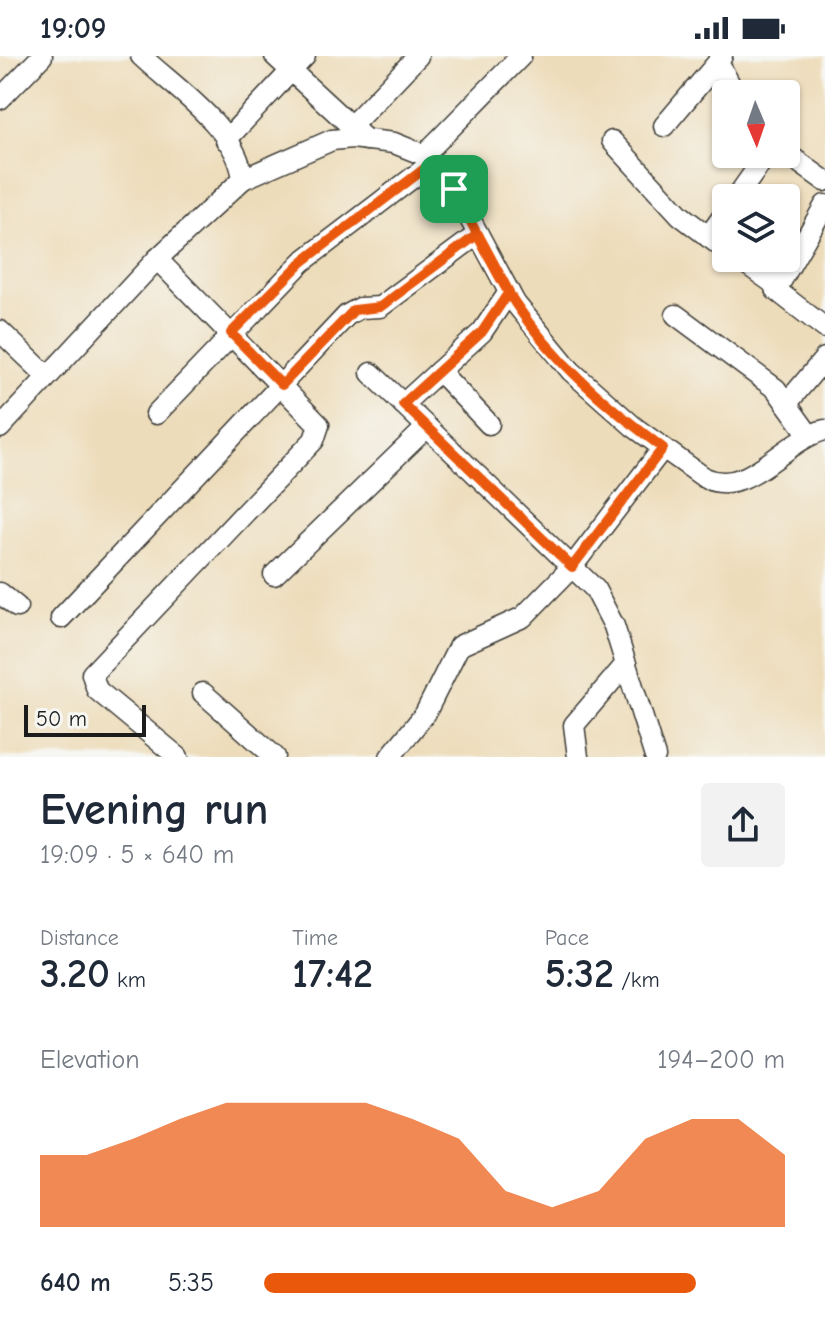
<!DOCTYPE html>
<html lang="en">
<head>
<meta charset="utf-8">
<style>
  :root { --surface:#fff; --page:#f2f2f3; --text:#1f2937; --muted:#747a83; --accent:#ea580c }
  body { margin:0; font-family:"Comic Neue",sans-serif; background:var(--page); color:var(--text); height:100vh; display:flex; flex-direction:column; font-size:30px; white-space:nowrap }
  * { box-sizing:border-box; margin:0 }
  p { font-size:26px; color:var(--muted) }
  .icon { flex:none; width:44px; height:44px; fill:none; stroke:currentColor; stroke-width:2; stroke-linecap:round; stroke-linejoin:round }
  .map { position:relative; height:701px; overflow:hidden }
  .side { display:flex; flex-direction:column; background:var(--surface); flex:1 }
  .side>* { flex:none }
  .needle { width:52px; rotate:178deg }
  .buttons { position:absolute; left:712px; top:24px; display:grid; gap:16px }
  .buttons a { display:grid; place-items:center; width:88px; height:88px; border-radius:8px; background:var(--surface); box-shadow:0 2px 6px #0004; font-size:40px }
  .scale { position:absolute; left:24px; bottom:20px; width:122px; box-sizing:border-box; padding-left:8px; border:4px solid #1c1c1c; border-top:0; font-size:22px; line-height:28px; white-space:nowrap; color:#1c1c1c; -webkit-text-stroke:6px #f6f6f2; paint-order:stroke }
  .pin { position:absolute; display:grid; place-items:center; width:68px; height:68px; color:#fff; margin:-34px; border-radius:16px; box-shadow:0 4px 12px #0006 }
  .round { display:grid; place-items:center; flex:none; width:84px; height:84px; border-radius:8px; background:var(--page) }
  .summary { display:flex; align-items:center; justify-content:space-between; height:136px; padding:0 40px }
  h1 { font-size:44px; font-weight:700; line-height:60px }
  .stats { display:grid; grid-template-columns:repeat(3,1fr); gap:12px; height:136px; padding:8px 40px }
  .stats div { display:grid; align-content:center }
  .stats b { font-size:40px; font-weight:700 }
  .stats small { font-size:22px; font-weight:400 }
  .stats p { font-size:22px }
  .chart { height:224px; padding:16px 40px }
  .chart p { display:flex; justify-content:space-between }
  .chart svg { width:100%; height:144px; margin-top:8px; fill:var(--accent); opacity:.7 }
  ul { padding:0 40px; list-style:none; font-size:26px }
  li { display:grid; grid-template-columns:128px 96px 1fr; align-items:center; height:60px }
  li i { height:20px; border-radius:10px; background:var(--accent) }
  .status { display:flex; justify-content:space-between; align-items:center; height:56px; padding:0 40px; background:var(--surface); direction:ltr }
  .status svg { height:22px; fill:currentColor }
  .map>svg:first-child { display:block }
</style>
</head>
<body>
<div class="status"><b>19:09</b><svg viewBox="0 0 49 12"><path d="M0 12V9h3v3zM5 12V6h3v6zM10 12V3h3v9zM15 12V0h3v12zM26 1h20v11H26zM47 4h2v5h-2z"/></svg></div>
<div class="map">
<svg width="825" height="701" viewBox="0 0 825 701">
  <rect width="100%" height="100%" fill="#f6f6f2"/>
  <filter id="ink" filterUnits="userSpaceOnUse"><feTurbulence type="fractalNoise" baseFrequency=".0125" numOctaves="2"/><feDisplacementMap in="SourceGraphic" scale="16" xChannelSelector="R" yChannelSelector="G"/><feConvolveMatrix kernelMatrix="1 2 1 2 8 2 1 2 1" color-interpolation-filters="sRGB"/></filter>
  <filter id="wash" filterUnits="userSpaceOnUse"><feTurbulence type="fractalNoise" baseFrequency=".006" numOctaves="4" result="noise"/><feDisplacementMap in="SourceGraphic" scale="32" xChannelSelector="R" yChannelSelector="G"/><feGaussianBlur stdDeviation="1.8" result="paint"/><feColorMatrix in="noise" values="0 0 0 0 0 0 0 0 0 0 0 0 0 0 0 0 0 1.4 0 .05"/><feComposite in="paint" operator="in"/></filter>
  <g filter="url(#wash)">
    <rect width="100%" height="100%" fill="#eddcb9"/>
  </g>
  <g filter="url(#ink)">
    <g fill="none" stroke-linecap="round" stroke-linejoin="round">
      <g stroke="#3b3934" stroke-width="23">
        <g id="minor">
          <path d="M 275,0 L 366,84"/>
          <path d="M 722,0 L 718,6 L 735,38"/>
          <path d="M 0,43 L 42,0"/>
          <path d="M 351,70 L 418,0"/>
          <path d="M 664,70 L 718,6"/>
          <path d="M 226,84 L 305,0"/>
          <path d="M 612,85 L 680,159 L 726,194"/>
          <path d="M 786,97 L 825,125"/>
          <path d="M 424,99 L 521,0"/>
          <path d="M 243,123 L 332,84 L 352,82 L 394,87 L 424,99 L 454,133 L 515,247 L 571,315 L 634,371 L 705,422 C 749,442 783,384 825,374"/>
          <path d="M 736,142 L 767,98"/>
          <path d="M 708,181 L 726,156"/>
          <path d="M 738,202 L 773,227 L 776,234 L 825,149"/>
          <path d="M 157,203 L 319,369 L 314,384 L 92,618 L 97,634 L 178,701"/>
          <path d="M 776,234 L 825,272"/>
          <path d="M 676,259 L 776,333 L 809,379"/>
          <path d="M 0,275 L 47,320"/>
          <path d="M 439,315 L 489,368"/>
          <path d="M 371,317 L 595,533 L 614,570 L 655,701"/>
          <path d="M 788,346 L 825,302"/>
          <path d="M 403,348 L 482,276 L 509,236"/>
          <path d="M 156,358 L 302,206 L 432,107"/>
          <path d="M 0,372 L 157,203 L 243,123 C 237,72 176,33 141,0"/>
          <path d="M 274,519 L 427,371"/>
          <path d="M 0,537 L 17,551"/>
          <path d="M 61,562 L 347,259 L 360,252 L 380,251 L 478,178"/>
          <path d="M 203,637 L 275,701"/>
          <path d="M 390,701 L 425,658 L 459,590 L 523,561 L 572,511 L 663,392"/>
          <path d="M 578,701 L 574,669 L 626,608"/>
        </g>
      </g>
      <use href="#minor" stroke="#fff" stroke-width="20"/>
    </g>
  </g>
  <g fill="none" stroke-linecap="round" stroke-linejoin="round" filter="url(#ink)">
    <g stroke="#fff" stroke-width="16">
      <path id="route" d="M 454,133 L 432,107 L 302,206 L 231,277 L 282,329 L 354,254 L 380,251 L 478,178 L 509,236 L 482,276 L 403,348 L 572,511 L 663,392 C 608,351 553,305 515,247 C 492,211 474,171 454,133"/>
    </g>
    <use href="#route" stroke="#ea580c" stroke-width="10"/>
  </g>
</svg>
<div class="buttons">
<a><svg class="needle" viewBox="-14 -14 28 28"><path d="M0-13l5 13h-10z" fill="#e53935"/><path d="M0 13l5-13h-10z" fill="#747a83"/></svg></a>
<a><svg class="icon" aria-label="layers" viewBox="0 0 24 24"><path d="M12 4l9 5-9 5-9-5zM3 14l9 5 9-5"/></svg></a>
</div>
<div class="scale">50 m</div>
<div class="pin" style="left:454px;top:133px;background:#1e9e55"><svg class="icon" aria-label="arrive" viewBox="0 0 24 24"><path d="M6 21V4h12l-3 4 3 4H6"/></svg></div>
</div>
<section class="side">
<div class="summary"><div><h1>Evening run</h1><p>19:09 · 5 × 640 m</p></div><a class="round"><svg class="icon" aria-label="share" viewBox="0 0 24 24"><path d="M12 15V3M7 8l5-5 5 5M5 13v7h14v-7"/></svg></a></div>
<div class="stats">
<div><p>Distance</p><b>3.20<small> km</small></b></div>
<div><p>Time</p><b>17:42</b></div>
<div><p>Pace</p><b>5:32<small> /km</small></b></div>
</div>
<div class="chart"><p><span>Elevation</span>194–200 m</p>
<svg viewBox="0 0 160 44" preserveAspectRatio="none"><path d="M0 44V22L10 22L20 17L30 11L40 6L50 6L60 6L70 6L80 11L90 17L100 33L110 38L120 33L130 17L140 11L150 11L160 22V44z"/></svg>
</div>
<ul>
<li><b>640 m</b>5:35<i style="width:83%"></i></li>
</ul>
</section>
</body>
</html>
